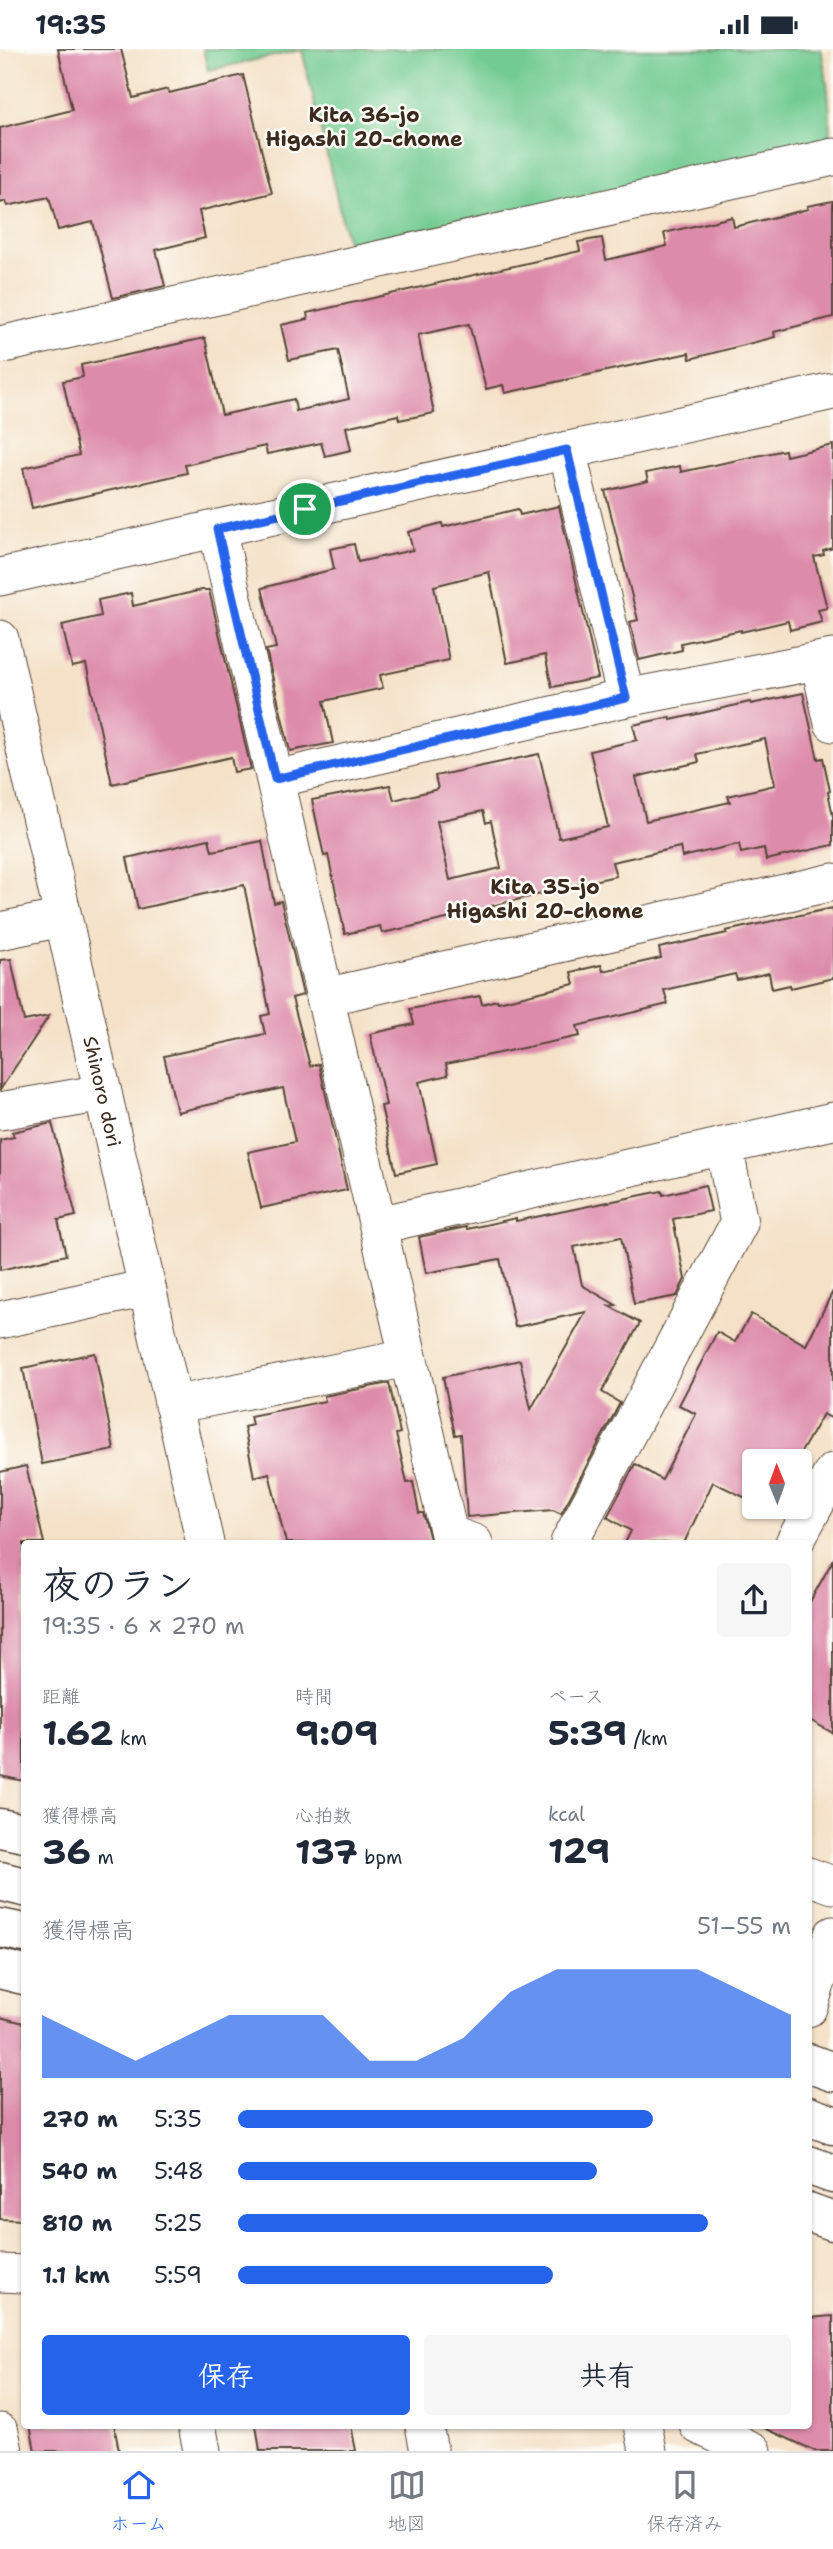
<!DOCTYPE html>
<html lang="ja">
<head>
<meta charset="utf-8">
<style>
  :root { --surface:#fff; --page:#f6f6f7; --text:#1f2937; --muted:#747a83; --line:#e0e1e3; --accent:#2563eb }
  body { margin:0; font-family:"Shantell Sans","Klee One",sans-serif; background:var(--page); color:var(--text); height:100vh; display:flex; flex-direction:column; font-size:26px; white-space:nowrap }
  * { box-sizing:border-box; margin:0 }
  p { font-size:23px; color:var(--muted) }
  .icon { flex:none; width:38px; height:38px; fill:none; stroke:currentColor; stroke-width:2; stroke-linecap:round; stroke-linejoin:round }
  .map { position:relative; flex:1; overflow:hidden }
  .side { position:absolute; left:21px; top:1491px; width:791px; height:889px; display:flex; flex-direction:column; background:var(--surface); border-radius:7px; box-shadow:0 2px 5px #0004 }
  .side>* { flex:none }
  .needle { width:46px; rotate:359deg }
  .tools { position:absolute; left:742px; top:1400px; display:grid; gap:14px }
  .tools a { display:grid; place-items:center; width:70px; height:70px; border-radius:7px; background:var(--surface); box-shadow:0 2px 5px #0004; font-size:35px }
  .pin { position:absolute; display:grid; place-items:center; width:60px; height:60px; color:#fff; margin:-30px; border:4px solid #fff; border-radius:50%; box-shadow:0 2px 7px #0007 }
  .round { display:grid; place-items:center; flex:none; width:74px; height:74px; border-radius:7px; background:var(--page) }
  .headline { display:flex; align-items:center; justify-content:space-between; height:119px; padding:0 21px }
  h1 { font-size:38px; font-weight:700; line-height:52px }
  .stats { display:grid; grid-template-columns:repeat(3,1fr); gap:10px; height:119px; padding:7px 21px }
  .stats div { display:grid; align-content:center }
  .stats b { font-size:35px; font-weight:700 }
  .stats small { font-size:19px; font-weight:400 }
  .stats p { font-size:19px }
  .chart { height:196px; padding:14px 21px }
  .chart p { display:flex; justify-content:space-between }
  .chart svg { width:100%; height:126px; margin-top:7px; fill:var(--accent); opacity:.7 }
  .action { display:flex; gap:14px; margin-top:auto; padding:14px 21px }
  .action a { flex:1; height:80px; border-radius:7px; background:var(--accent); color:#fff; font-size:28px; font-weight:700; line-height:80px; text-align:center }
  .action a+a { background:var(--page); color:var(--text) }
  ul { padding:0 21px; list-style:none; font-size:23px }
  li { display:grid; grid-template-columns:112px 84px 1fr; align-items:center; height:52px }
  li i { height:18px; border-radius:9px; background:var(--accent) }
  .status { display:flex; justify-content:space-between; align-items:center; height:49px; padding:0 35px; background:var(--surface); direction:ltr }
  .status svg { height:19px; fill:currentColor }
  .dock { display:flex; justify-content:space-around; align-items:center; height:98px; border-top:2px solid var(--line); background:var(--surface); font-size:19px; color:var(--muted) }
  .dock a { display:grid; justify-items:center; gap:4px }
  .dock .selected { color:var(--accent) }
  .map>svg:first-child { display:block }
</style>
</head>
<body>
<div class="status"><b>19:35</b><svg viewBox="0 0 49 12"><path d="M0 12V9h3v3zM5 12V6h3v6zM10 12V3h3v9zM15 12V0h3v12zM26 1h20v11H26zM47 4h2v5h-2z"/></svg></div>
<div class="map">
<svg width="833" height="2402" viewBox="0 0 833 2402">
  <rect width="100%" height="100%" fill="#fdfcf7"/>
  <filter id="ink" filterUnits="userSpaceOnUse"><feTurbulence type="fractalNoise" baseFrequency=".0143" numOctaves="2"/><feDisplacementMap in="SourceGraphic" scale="14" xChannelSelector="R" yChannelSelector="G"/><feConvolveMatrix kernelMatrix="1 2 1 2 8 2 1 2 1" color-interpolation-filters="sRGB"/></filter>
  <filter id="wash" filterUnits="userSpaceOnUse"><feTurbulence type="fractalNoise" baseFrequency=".00686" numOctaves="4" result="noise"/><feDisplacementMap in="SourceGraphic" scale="28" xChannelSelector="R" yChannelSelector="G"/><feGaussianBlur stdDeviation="1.57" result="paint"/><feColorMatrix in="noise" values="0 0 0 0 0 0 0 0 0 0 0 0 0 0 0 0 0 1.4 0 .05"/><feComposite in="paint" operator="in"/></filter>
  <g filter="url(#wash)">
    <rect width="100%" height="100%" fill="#f4e1c7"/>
    <path fill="#72cb91" stroke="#567a58" stroke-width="2" d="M 203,0 L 821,0 C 827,27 833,70 828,95 L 349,200 L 302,1 L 208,21 Z"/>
    <g id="blocks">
      <g fill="#dd8baa" fill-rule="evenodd">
        <path d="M 58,0 L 121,0 L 133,49 L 168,40 L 169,44 L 243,26 L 272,144 L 199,162 L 205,189 L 156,201 L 165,237 L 113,249 L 93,173 L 58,181 L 49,148 L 7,157 L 6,152 L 0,154 L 0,79 L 72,61 Z"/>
        <path d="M 833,152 L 833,268 L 774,283 L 775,288 L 690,310 L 689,304 L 505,344 L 503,336 L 486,340 L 469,275 L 418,286 L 434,364 L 399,371 L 398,366 L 346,378 L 351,401 L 325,407 L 321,394 L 267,405 L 265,397 L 185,416 L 187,424 L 32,459 L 23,419 L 79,406 L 63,332 L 83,328 L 81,316 L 205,289 L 222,366 L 294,350 L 296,362 L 349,350 L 338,301 L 289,311 L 281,276 L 308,270 L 307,264 L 580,202 L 578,193 L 602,189 L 606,211 L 667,197 L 664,184 L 732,168 L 734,178 L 808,160 L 807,157 Z"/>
        <path d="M 833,396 L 833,499 L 823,502 L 824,506 L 814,508 L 827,559 L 818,561 L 822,573 L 790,581 L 788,572 L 741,583 L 741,581 L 681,594 L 682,601 L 639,611 L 630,573 L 638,571 L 605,442 L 648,432 L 646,424 L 680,417 L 681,423 L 785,401 L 786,407 Z"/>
        <path d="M 559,457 L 598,629 L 552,638 L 545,606 L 507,614 L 489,523 L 434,537 L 449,611 L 380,626 L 383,639 L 324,652 L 333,694 L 290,702 L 266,601 L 276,599 L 262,539 L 334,520 L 330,500 L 354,495 L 358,513 L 413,501 L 408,483 L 442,474 L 443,478 L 518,460 L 520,466 Z"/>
        <path d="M 202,541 L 209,541 L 251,720 L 234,723 L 231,708 L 112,735 L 86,615 L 72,618 L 62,576 L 101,567 L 98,551 L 131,544 L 133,557 Z"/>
        <path d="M 803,644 L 818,710 L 823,709 L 830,742 L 828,743 L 833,767 L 833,796 L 766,811 L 764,799 L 741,804 L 739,795 L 682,808 L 680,798 L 612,813 L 616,827 L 541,843 L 541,845 L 487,858 L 488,861 L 382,884 L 380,877 L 345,885 L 328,806 L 324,807 L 312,751 L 390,736 L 394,751 L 438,740 L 435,727 L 539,705 L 559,789 L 608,778 L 590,702 L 637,691 L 633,676 L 670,668 L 671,671 L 750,653 L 751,655 ZM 765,690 L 775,736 L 728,747 L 730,753 L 646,772 L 636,728 L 699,713 L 697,705 ZM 483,762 L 486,774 L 491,772 L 501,819 L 450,831 L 437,772 Z"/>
        <path d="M 209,790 L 212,802 L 262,792 L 274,854 L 281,852 L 303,946 L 292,949 L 310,1017 L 319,1015 L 347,1141 L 261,1159 L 248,1103 L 295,1093 L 283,1039 L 177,1063 L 164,1007 L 265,985 L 261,967 L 270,965 L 244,836 L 138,860 L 127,809 Z"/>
        <path d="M 833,859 L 833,929 L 791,939 L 790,936 L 772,940 L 769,924 L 737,931 L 735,925 L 664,941 L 668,955 L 577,977 L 580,987 L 446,1015 L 448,1026 L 419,1033 L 437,1115 L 396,1124 L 381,1057 L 386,1056 L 370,985 L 414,975 L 410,960 L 480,947 L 482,955 L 497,951 L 498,953 L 574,935 L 571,923 L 601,916 L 603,922 L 661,909 L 659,899 L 727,884 L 726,882 Z"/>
        <path d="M 11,910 L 24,972 L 49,967 L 0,1041 L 0,911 Z"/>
        <path d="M 52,1074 L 76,1167 L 58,1171 L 66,1206 L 0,1221 L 0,1091 L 14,1088 L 12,1083 Z"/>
        <path d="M 705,1136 L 711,1162 L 673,1170 L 685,1230 L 677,1247 L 634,1255 L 621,1188 L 574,1198 L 582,1236 L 616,1256 L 609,1257 L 640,1274 L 602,1343 L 620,1354 L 561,1465 L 553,1461 L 467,1468 L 461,1385 L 455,1386 L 443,1328 L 520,1311 L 531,1360 L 586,1263 L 515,1278 L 500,1210 L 426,1224 L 419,1188 L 466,1178 L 467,1180 L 516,1169 L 516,1172 L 662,1142 L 663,1146 Z"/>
        <path d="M 833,1242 L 833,1370 L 823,1365 L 796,1412 L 754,1412 L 754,1453 L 713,1433 L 684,1494 L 625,1494 L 631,1482 L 607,1468 L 635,1415 L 662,1431 L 696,1365 L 679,1356 L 717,1283 L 735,1293 L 751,1265 L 806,1296 Z"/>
        <path d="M 95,1304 L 114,1401 L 42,1415 L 23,1319 Z"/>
        <path d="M 389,1334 L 400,1384 L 396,1385 L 407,1434 L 413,1433 L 419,1464 L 423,1464 L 431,1494 L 286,1494 L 269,1424 L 254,1428 L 244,1378 L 252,1376 L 250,1367 L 325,1352 L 324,1347 Z"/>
        <path d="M 26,1417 L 44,1494 L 24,1494 L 24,1732 L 0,1727 L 0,1423 Z"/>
        <path d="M 833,1511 L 833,1684 L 808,1670 L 808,1556 Z"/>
        <path d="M 0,1968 L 24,1974 L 24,2171 L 0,2170 Z"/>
        <path d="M 833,2267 L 833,2402 L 815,2402 L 758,2376 L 808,2376 L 808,2269 Z"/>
        <path d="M 30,2376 L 114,2376 L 119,2402 L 35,2402 Z"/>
        <path d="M 256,2376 L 351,2376 L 356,2402 L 260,2402 Z"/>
      </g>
    </g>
  </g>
  <g filter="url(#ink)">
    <use href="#blocks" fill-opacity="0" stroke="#574537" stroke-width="2"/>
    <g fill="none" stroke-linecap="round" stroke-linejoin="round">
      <g stroke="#574537" stroke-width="39">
        <g id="minor">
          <path d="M 0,296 L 833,108"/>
          <path d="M 567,401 L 626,649"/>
          <path d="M 217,480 L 449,1485 L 474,1494"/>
          <path d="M 0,528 L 833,342"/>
          <path id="s1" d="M 0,590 L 205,1494"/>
          <path d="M 819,612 L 833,674"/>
          <path d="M 275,730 L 626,649 L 833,609"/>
          <path d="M 0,882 L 62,869"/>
          <path d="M 325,948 L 833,833"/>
          <path d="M 0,1062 L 103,1044"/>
          <path d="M 379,1176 L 833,1072"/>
          <path d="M 0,1271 L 147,1239"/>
          <path d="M 173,1356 L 408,1309"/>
          <path d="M 569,1494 L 739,1174 L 724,1097"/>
          <path d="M 794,1494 L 833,1423"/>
          <path d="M 808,1827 L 833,1836"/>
          <path d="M 808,1959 L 833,1886"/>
          <path d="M 0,2224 L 24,2225"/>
          <path d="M 197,2376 L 202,2402"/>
          <path d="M 424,2376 L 429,2402"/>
          <path d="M 643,2376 L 648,2402"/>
          <path d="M 698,2376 L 753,2402"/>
          <path d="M 0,2383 L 4,2402"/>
        </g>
      </g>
      <g stroke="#574537" stroke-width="41">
        <g id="highway">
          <path d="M 0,1779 L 24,1784"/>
          <path d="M 0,1832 L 24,1838"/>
          <path d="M 0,1879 L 24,1884"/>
          <path d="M 0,1920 L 24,1926"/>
          <path d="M 808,2014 L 833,2023"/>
          <path d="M 808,2067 L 833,2076"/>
          <path d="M 808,2116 L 833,2125"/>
          <path d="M 808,2163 L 833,2172"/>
        </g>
      </g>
      <use href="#minor" stroke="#fff" stroke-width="37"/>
      <use href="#highway" stroke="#fff" stroke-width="38"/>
    </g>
  </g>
  <g fill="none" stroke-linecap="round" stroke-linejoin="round" filter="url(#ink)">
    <g stroke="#fff" stroke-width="14">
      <path id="route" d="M 567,401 L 626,649 L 275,730 L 217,480 Z"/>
    </g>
    <use href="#route" stroke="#2563eb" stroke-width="9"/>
  </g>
  <g text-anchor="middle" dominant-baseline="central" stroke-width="5" stroke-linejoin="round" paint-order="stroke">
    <g font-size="19" fill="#3b2a1e" stroke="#fdfcf7">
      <text stroke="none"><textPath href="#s1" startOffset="464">Shinoro dori</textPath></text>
    </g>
    <g font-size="21" font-weight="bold" fill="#3b2a1e" stroke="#fdfcf7">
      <text x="364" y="66">Kita 36-jo<tspan x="364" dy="24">Higashi 20-chome</tspan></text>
      <text x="545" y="838">Kita 35-jo<tspan x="545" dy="24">Higashi 20-chome</tspan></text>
    </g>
  </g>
</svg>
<div class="tools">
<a><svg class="needle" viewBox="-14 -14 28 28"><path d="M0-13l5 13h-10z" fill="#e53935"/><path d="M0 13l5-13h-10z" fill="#747a83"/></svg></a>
</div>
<div class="pin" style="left:305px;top:460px;background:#1e9e55"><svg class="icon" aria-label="arrive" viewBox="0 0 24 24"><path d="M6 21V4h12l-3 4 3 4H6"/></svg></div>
<section class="side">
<div class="headline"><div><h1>夜のラン</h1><p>19:35 · 6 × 270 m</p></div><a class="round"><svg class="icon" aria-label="share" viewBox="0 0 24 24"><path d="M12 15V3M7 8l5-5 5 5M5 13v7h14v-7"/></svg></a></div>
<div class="stats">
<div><p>距離</p><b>1.62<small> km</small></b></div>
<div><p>時間</p><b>9:09</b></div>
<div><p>ペース</p><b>5:39<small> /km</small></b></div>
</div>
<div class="stats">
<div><p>獲得標高</p><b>36<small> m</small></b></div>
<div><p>心拍数</p><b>137<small> bpm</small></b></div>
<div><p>kcal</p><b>129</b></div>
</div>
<div class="chart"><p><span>獲得標高</span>51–55 m</p>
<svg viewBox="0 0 160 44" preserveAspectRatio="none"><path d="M0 44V22L10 30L20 38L30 30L40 22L50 22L60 22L70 38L80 38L90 30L100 14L110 6L120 6L130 6L140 6L150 14L160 22V44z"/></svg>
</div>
<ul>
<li><b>270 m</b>5:35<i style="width:75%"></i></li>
<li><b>540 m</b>5:48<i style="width:65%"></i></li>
<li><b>810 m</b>5:25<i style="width:85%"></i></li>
<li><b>1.1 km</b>5:59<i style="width:57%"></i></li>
</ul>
<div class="action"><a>保存</a><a>共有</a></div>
</section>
</div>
<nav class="dock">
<a class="selected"><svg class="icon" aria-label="home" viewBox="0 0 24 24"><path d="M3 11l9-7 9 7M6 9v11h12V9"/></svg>ホーム</a>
<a><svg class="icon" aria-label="map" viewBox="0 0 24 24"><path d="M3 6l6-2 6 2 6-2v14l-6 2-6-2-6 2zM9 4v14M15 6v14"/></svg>地図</a>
<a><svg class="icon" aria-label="saved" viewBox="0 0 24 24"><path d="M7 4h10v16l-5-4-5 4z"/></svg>保存済み</a>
</nav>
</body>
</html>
